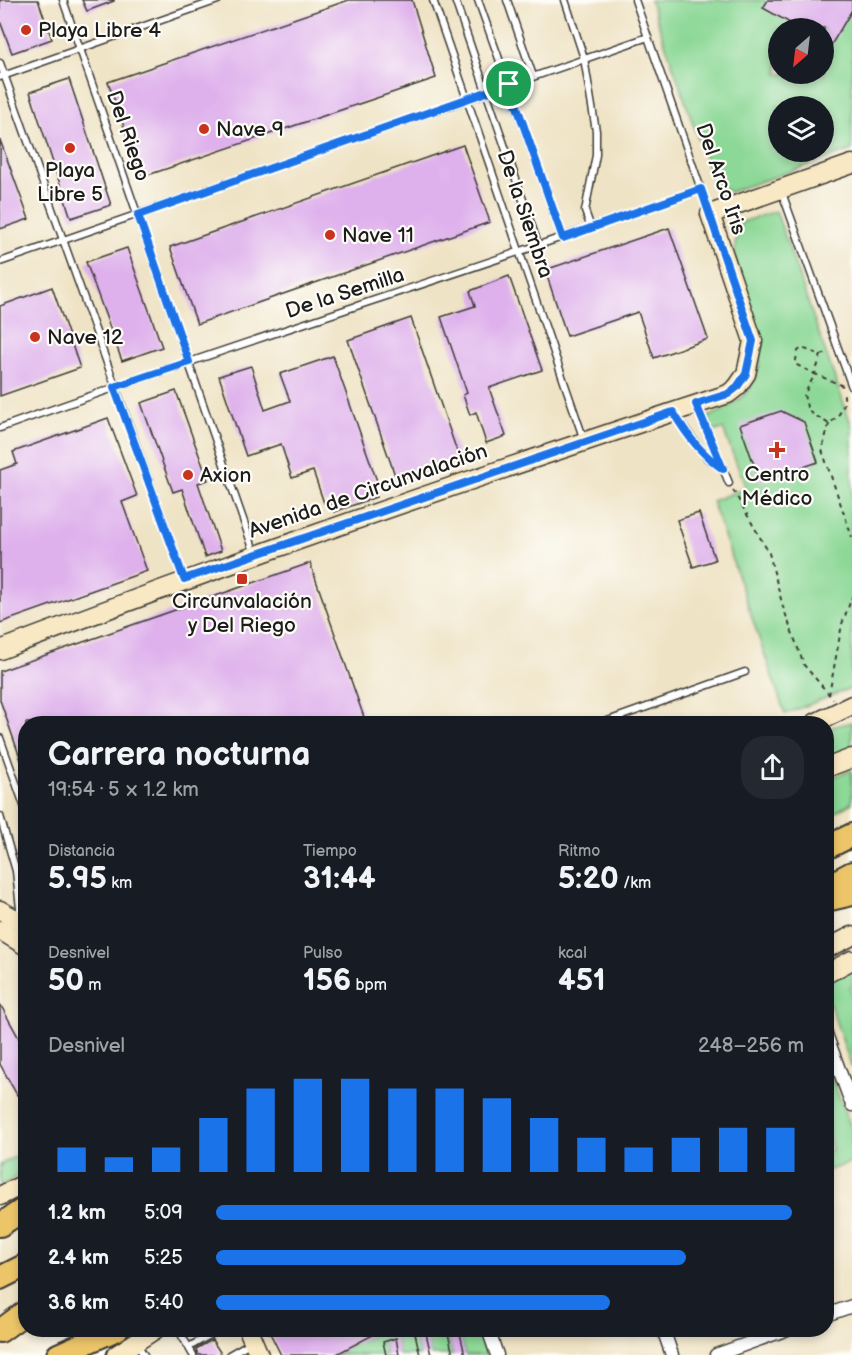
<!DOCTYPE html>
<html lang="es">
<head>
<meta charset="utf-8">
<style>
  :root { --surface:#171b24; --page:#242831; --text:#f1f3f6; --muted:#9ea1a6; --accent:#1a73e8 }
  body { margin:0; font-family:"Balsamiq Sans",sans-serif; background:var(--page); color:var(--text); height:100vh; display:flex; flex-direction:column; font-size:22px; white-space:nowrap }
  * { box-sizing:border-box; margin:0 }
  p { font-size:20px; color:var(--muted) }
  .icon { flex:none; width:33px; height:33px; fill:none; stroke:currentColor; stroke-width:2; stroke-linecap:round; stroke-linejoin:round }
  .map { position:relative; flex:1; overflow:hidden }
  .side { position:absolute; left:18px; top:716px; width:816px; height:621px; display:flex; flex-direction:column; background:var(--surface); border-radius:24px; box-shadow:0 3px 9px #0003 }
  .side>* { flex:none }
  .needle { width:39px; rotate:208deg }
  .fabs { position:absolute; left:768px; top:18px; display:grid; gap:12px }
  .fabs a { display:grid; place-items:center; width:66px; height:66px; border-radius:50%; background:var(--surface); box-shadow:0 3px 9px #0003; font-size:30px }
  .pin { position:absolute; display:grid; place-items:center; width:51px; height:51px; color:#fff; margin:-26px; border:3px solid #fff; border-radius:50%; box-shadow:0 2px 6px #0007 }
  .round { display:grid; place-items:center; flex:none; width:63px; height:63px; border-radius:24px; background:var(--page) }
  .summary { display:flex; align-items:center; justify-content:space-between; height:102px; padding:0 30px }
  h1 { font-size:33px; font-weight:700; line-height:45px }
  .figures { display:grid; grid-template-columns:repeat(3,1fr); gap:9px; height:102px; padding:6px 30px }
  .figures div { display:grid; align-content:center }
  .figures b { font-size:30px; font-weight:700 }
  .figures small { font-size:16px; font-weight:400 }
  .figures p { font-size:16px }
  .chart { height:168px; padding:12px 30px }
  .chart p { display:flex; justify-content:space-between }
  .chart svg { width:100%; height:108px; margin-top:6px; stroke:var(--accent); stroke-width:6 }
  ul { padding:0 30px; list-style:none; font-size:20px }
  li { display:grid; grid-template-columns:96px 72px 1fr; align-items:center; height:45px }
  li i { height:15px; border-radius:8px; background:var(--accent) }
  .map>svg:first-child { display:block }
</style>
</head>
<body>
<div class="map">
<svg width="852" height="1355" viewBox="0 0 852 1355">
  <rect width="100%" height="100%" fill="#fdfcf7"/>
  <filter id="ink" filterUnits="userSpaceOnUse"><feTurbulence type="fractalNoise" baseFrequency=".0167" numOctaves="2"/><feDisplacementMap in="SourceGraphic" scale="12" xChannelSelector="R" yChannelSelector="G"/><feConvolveMatrix kernelMatrix="1 2 1 2 8 2 1 2 1" color-interpolation-filters="sRGB"/></filter>
  <filter id="wash" filterUnits="userSpaceOnUse"><feTurbulence type="fractalNoise" baseFrequency=".008" numOctaves="4" result="noise"/><feDisplacementMap in="SourceGraphic" scale="24" xChannelSelector="R" yChannelSelector="G"/><feGaussianBlur stdDeviation="1.35" result="paint"/><feColorMatrix in="noise" values="0 0 0 0 0 0 0 0 0 0 0 0 0 0 0 0 0 1.4 0 .05"/><feComposite in="paint" operator="in"/></filter>
  <g filter="url(#wash)">
    <rect width="100%" height="100%" fill="#efe3c5"/>
    <g fill="#8cd896" stroke="#547a59" stroke-width="1.5" fill-rule="evenodd">
      <path d="M 650,0 L 852,0 L 852,150 L 730,192 L 714,184 ZM 778,28 L 824,28 L 824,74 L 778,74 ZM 778,106 L 824,106 L 824,152 L 778,152 Z"/>
      <path d="M 776,211 L 852,427 L 852,688 L 785,714 L 712,501 L 746,488 L 723,429 L 711,432 L 708,417 C 822,372 706,286 742,222 Z"/>
      <path d="M 852,722 L 852,753 L 827,763 L 827,728 Z"/>
      <path d="M 852,770 L 852,803 L 827,817 L 827,779 Z"/>
      <path d="M 852,966 L 852,987 L 850,988 L 852,999 L 852,1068 L 827,996 L 827,979 Z"/>
      <path d="M 827,1066 L 852,1130 L 852,1162 L 827,1171 L 827,1152 L 832,1150 L 827,1128 Z"/>
      <path d="M 25,1151 L 25,1172 L 0,1186 L 0,1165 Z"/>
      <path d="M 376,1329 L 414,1329 L 420,1355 L 399,1355 L 396,1339 L 383,1342 L 386,1355 L 335,1355 L 371,1336 Z"/>
      <path d="M 425,1329 L 447,1329 L 453,1355 L 431,1355 Z"/>
      <path d="M 459,1329 L 478,1329 L 487,1355 L 465,1355 Z"/>
    </g>
    <g id="blocks">
      <g fill="#deb0ec">
        <path d="M 0,0 L 38,0 L 52,39 L 12,53 L 0,21 Z"/>
        <path d="M 82,0 L 114,0 L 114,1 L 87,11 Z"/>
        <path d="M 349,0 L 412,0 L 436,78 L 142,177 L 108,82 Z"/>
        <path d="M 768,0 L 852,0 L 852,10 L 830,47 L 824,43 L 824,28 L 799,28 L 763,8 Z"/>
        <path d="M 69,79 L 111,205 L 71,218 L 30,92 Z"/>
        <path d="M 0,140 L 29,219 L 0,229 Z"/>
        <path d="M 463,145 L 490,222 L 197,324 L 170,247 Z"/>
        <path d="M 669,228 L 708,339 L 654,358 L 638,312 L 567,336 L 545,270 Z"/>
        <path d="M 127,248 L 162,347 L 122,361 L 86,262 Z"/>
        <path d="M 509,276 L 542,370 L 489,388 L 506,436 L 486,443 L 476,412 L 470,415 L 463,395 L 467,393 L 441,317 L 475,306 L 470,291 Z"/>
        <path d="M 52,287 L 80,368 L 0,396 L 0,306 Z"/>
        <path d="M 411,318 L 460,460 L 397,481 L 348,340 Z"/>
        <path d="M 333,356 L 378,484 L 372,486 L 376,497 L 334,512 L 330,501 L 324,503 L 313,471 L 292,478 L 281,444 L 246,456 L 219,376 L 251,366 L 265,410 L 290,401 L 280,374 Z"/>
        <path d="M 176,391 L 208,480 L 198,483 L 221,551 L 205,557 L 182,489 L 173,492 L 141,403 Z"/>
        <path d="M 781,411 L 804,422 L 818,462 L 760,482 L 740,425 Z"/>
        <path d="M 108,418 L 137,496 L 122,502 L 147,571 L 0,623 L 0,470 L 17,464 L 13,452 Z"/>
        <path d="M 699,513 L 715,560 L 693,567 L 677,520 Z"/>
        <path d="M 310,563 L 366,723 L 26,723 L 24,769 L 0,700 L 0,671 Z"/>
        <path d="M 0,1004 L 26,1051 L 26,1091 L 17,1095 L 0,1064 Z"/>
        <path d="M 268,1329 L 368,1329 L 371,1336 L 335,1355 L 281,1355 Z"/>
        <path d="M 414,1329 L 425,1329 L 431,1355 L 420,1355 Z"/>
        <path d="M 447,1329 L 459,1329 L 465,1355 L 453,1355 Z"/>
        <path d="M 396,1338 L 399,1355 L 386,1355 L 383,1342 Z"/>
        <path d="M 212,1340 L 222,1355 L 198,1355 L 196,1349 Z"/>
      </g>
    </g>
  </g>
  <g filter="url(#ink)">
    <use href="#blocks" fill-opacity="0" stroke="#3c3a35" stroke-width="1.5"/>
    <g fill="none" stroke-linecap="round" stroke-linejoin="round">
      <g stroke="#3c3a35" stroke-width="9">
        <g id="lane">
          <path d="M 63,0 L 255,554"/>
          <path d="M 433,0 L 584,440"/>
          <path d="M 455,0 L 539,247"/>
          <path d="M 478,0 L 563,238"/>
          <path d="M 507,0 L 533,76"/>
          <path d="M 565,0 L 584,58 L 596,131 L 596,155 L 585,211 L 591,228"/>
          <path d="M 635,0 L 709,212"/>
          <path d="M 0,63 L 184,579"/>
          <path d="M 0,77 L 218,0"/>
          <path d="M 781,190 L 852,387"/>
          <path d="M 0,262 L 648,37"/>
          <path d="M 698,408 L 729,483"/>
          <path d="M 675,415 L 707,458 L 723,469"/>
          <path d="M 0,428 C 232,344 468,272 701,189"/>
          <path d="M 602,723 L 745,672"/>
          <path d="M 0,738 L 26,811"/>
          <path d="M 0,816 L 16,871 L 21,918"/>
          <path d="M 178,1329 L 193,1355"/>
          <path d="M 136,1343 L 144,1355"/>
          <path d="M 189,1347 L 220,1329"/>
          <path d="M 229,1355 L 250,1343"/>
        </g>
      </g>
      <g stroke="#3c3a35" stroke-width="15">
        <g id="street">
          <path d="M 826,1034 L 852,1105"/>
          <path d="M 826,1315 L 852,1306"/>
          <path d="M 488,1329 L 497,1355"/>
          <path d="M 663,1329 L 672,1355"/>
          <path d="M 716,1355 L 788,1329"/>
        </g>
      </g>
      <g stroke="#3c3a35" stroke-width="21">
        <g id="secondary">
          <path d="M 0,650 C 240,558 484,474 728,394 L 737,387 L 746,374 L 753,341 L 710,214 L 852,164"/>
          <path d="M 815,723 L 852,705"/>
          <path d="M 826,768 L 852,758"/>
          <path d="M 0,910 L 26,925"/>
          <path d="M 0,930 L 26,946"/>
          <path d="M 826,949 L 852,936"/>
          <path d="M 826,974 L 852,960"/>
          <path d="M 0,1196 L 26,1183"/>
          <path d="M 248,1329 L 259,1355"/>
          <path d="M 116,1355 L 156,1329"/>
        </g>
      </g>
      <g stroke="#3c3a35" stroke-width="26">
        <g id="highway">
          <path d="M 826,848 L 852,835"/>
          <path d="M 826,887 L 852,873"/>
          <path d="M 826,900 L 852,894"/>
          <path d="M 0,1225 L 26,1208"/>
          <path d="M 0,1278 L 26,1265"/>
          <path d="M 0,1331 L 26,1312"/>
          <path d="M 58,1355 L 117,1329"/>
        </g>
      </g>
      <g stroke="#3c3a35" stroke-width="2" stroke-dasharray="4.5 4.5" stroke-linecap="butt">
        <path d="M 821,355 L 815,374 L 795,364 L 798,351 L 802,348 L 821,355 L 829,352"/>
        <path d="M 843,386 L 815,374 L 804,395 L 808,411 L 829,424 C 840,415 847,406 843,391"/>
        <path d="M 829,424 L 822,450 L 852,537"/>
        <path d="M 733,490 L 769,553 L 783,607 L 804,665 L 833,699"/>
        <path d="M 829,695 L 842,624 L 852,597"/>
      </g>
      <use href="#lane" stroke="#fff" stroke-width="6"/>
      <use href="#street" stroke="#fff" stroke-width="12"/>
      <use href="#secondary" stroke="#f8e8c3" stroke-width="18"/>
      <use href="#highway" stroke="#edc569" stroke-width="22"/>
    </g>
  </g>
  <g fill="none" stroke-linecap="round" stroke-linejoin="round" filter="url(#ink)">
    <g stroke="#fff" stroke-width="12">
      <path id="route" d="M 509,84 L 563,238 L 701,189 L 753,341 L 746,374 L 737,387 L 728,394 L 696,404 L 723,469 C 701,454 687,435 673,412 L 184,579 L 114,387 L 189,362 L 138,215 Z"/>
    </g>
    <use href="#route" stroke="#1a73e8" stroke-width="8"/>
  </g>
  <g fill="#c8321e" stroke="#fdfcf7" stroke-width="2">
    <circle cx="26" cy="30" r="6"/>
    <circle cx="204" cy="129" r="6"/>
    <circle cx="70" cy="148" r="6"/>
    <circle cx="330" cy="235" r="6"/>
    <circle cx="35" cy="337" r="6"/>
    <path d="M774 441h6v6h6v6h-6v6h-6v-6h-6v-6h6z"/>
    <circle cx="188" cy="475" r="6"/>
    <rect x="236" y="573" width="12" height="12" rx="3"/>
  </g>
  <g text-anchor="middle" dominant-baseline="central" stroke-width="4.5" stroke-linejoin="round" paint-order="stroke">
    <g font-size="21" fill="#1c1c1c" stroke="#fdfcf7" text-anchor="start">
      <text x="38" y="30">Playa Libre 4</text>
      <text x="216" y="129">Nave 9</text>
      <text x="70" y="170" text-anchor="middle">Playa<tspan x="70" dy="24">Libre 5</tspan></text>
      <text x="342" y="235">Nave 11</text>
      <text x="47" y="337">Nave 12</text>
      <text x="777" y="474" text-anchor="middle">Centro<tspan x="777" dy="24">Médico</tspan></text>
      <text x="200" y="475">Axion</text>
      <text x="242" y="601" text-anchor="middle">Circunvalación<tspan x="242" dy="24">y Del Riego</tspan></text>
    </g>
    <g font-size="21" fill="#1c1c1c" stroke="#fdfcf7">
      <text transform="translate(128 136) rotate(71)">Del Riego</text>
      <text transform="translate(721 179) rotate(71)">Del Arco Iris</text>
      <text transform="translate(525 214) rotate(71)">De la Siembra</text>
      <text transform="translate(345 293) rotate(-18)">De la Semilla</text>
      <text transform="translate(368 491) rotate(-19)">Avenida de Circunvalación</text>
    </g>
  </g>
</svg>
<div class="fabs">
<a><svg class="needle" viewBox="-14 -14 28 28"><path d="M0-13l5 13h-10z" fill="#e53935"/><path d="M0 13l5-13h-10z" fill="#9ea1a6"/></svg></a>
<a><svg class="icon" aria-label="layers" viewBox="0 0 24 24"><path d="M12 4l9 5-9 5-9-5zM3 14l9 5 9-5"/></svg></a>
</div>
<div class="pin" style="left:509px;top:84px;background:#1e9e55"><svg class="icon" aria-label="arrive" viewBox="0 0 24 24"><path d="M6 21V4h12l-3 4 3 4H6"/></svg></div>
<section class="side">
<div class="summary"><div><h1>Carrera nocturna</h1><p>19:54 · 5 × 1.2 km</p></div><a class="round"><svg class="icon" aria-label="share" viewBox="0 0 24 24"><path d="M12 15V3M7 8l5-5 5 5M5 13v7h14v-7"/></svg></a></div>
<div class="figures">
<div><p>Distancia</p><b>5.95<small> km</small></b></div>
<div><p>Tiempo</p><b>31:44</b></div>
<div><p>Ritmo</p><b>5:20<small> /km</small></b></div>
</div>
<div class="figures">
<div><p>Desnivel</p><b>50<small> m</small></b></div>
<div><p>Pulso</p><b>156<small> bpm</small></b></div>
<div><p>kcal</p><b>451</b></div>
</div>
<div class="chart"><p><span>Desnivel</span>248–256 m</p>
<svg viewBox="0 0 160 44" preserveAspectRatio="none"><path d="M5 44V34M15 44V38M25 44V34M35 44V22M45 44V10M55 44V6M65 44V6M75 44V10M85 44V10M95 44V14M105 44V22M115 44V30M125 44V34M135 44V30M145 44V26M155 44V26"/></svg>
</div>
<ul>
<li><b>1.2 km</b>5:09<i style="width:98%"></i></li>
<li><b>2.4 km</b>5:25<i style="width:80%"></i></li>
<li><b>3.6 km</b>5:40<i style="width:67%"></i></li>
</ul>
</section>
</div>
</body>
</html>
